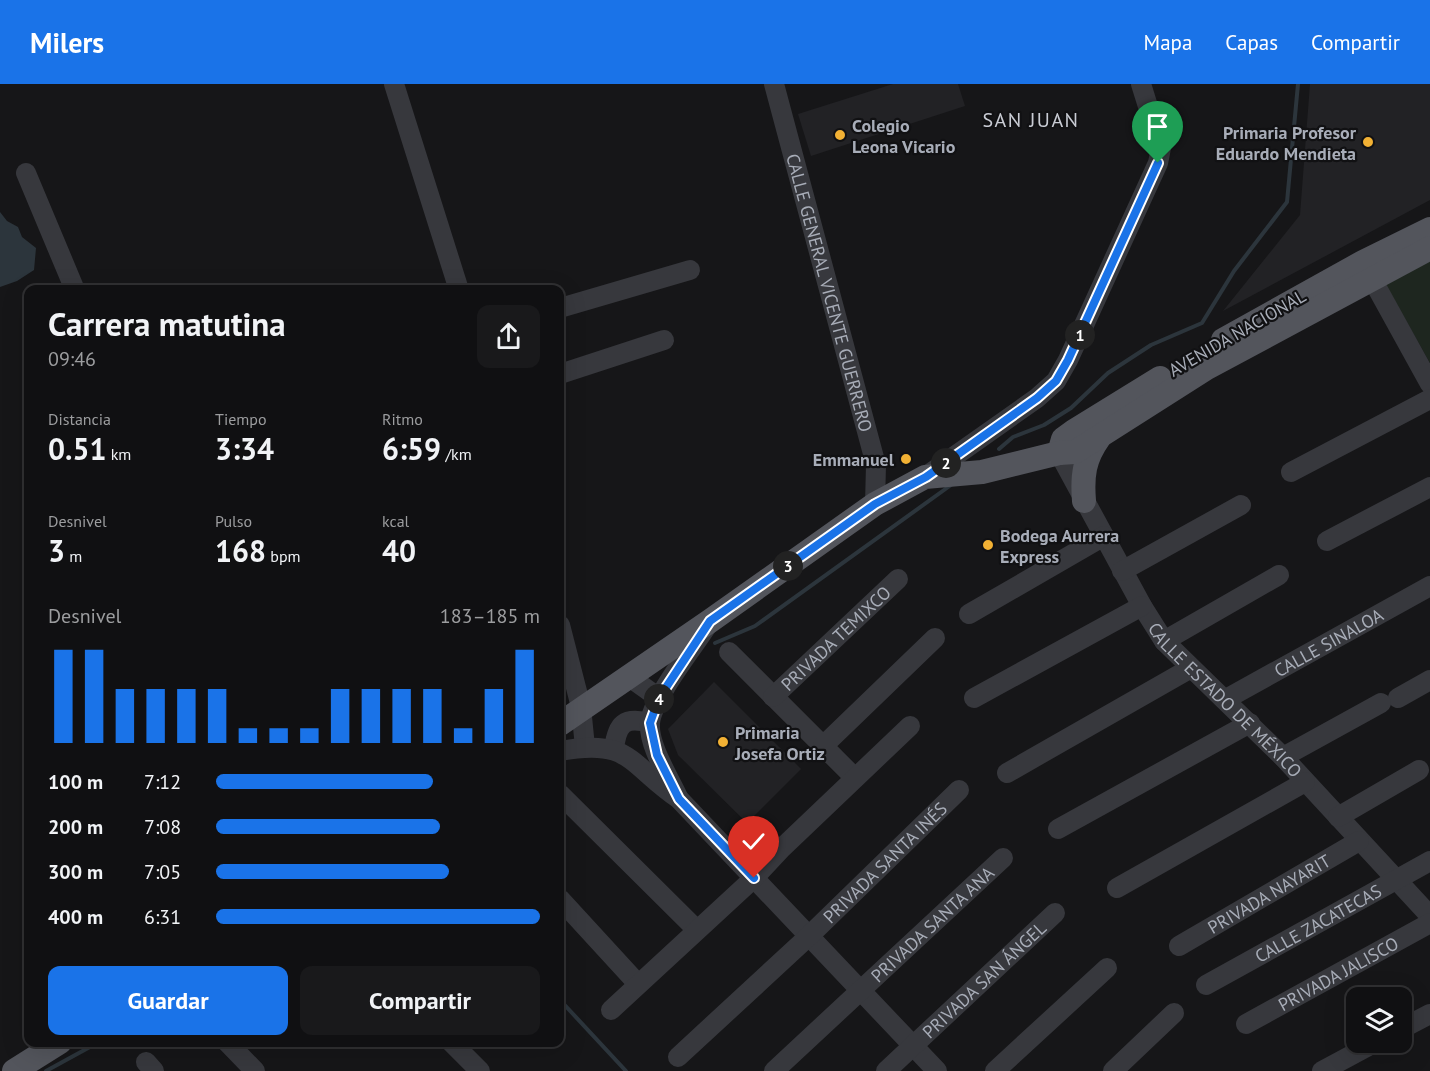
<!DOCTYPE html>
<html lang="es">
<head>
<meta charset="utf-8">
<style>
  :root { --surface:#101012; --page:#19191b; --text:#f1f3f6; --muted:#9c9d9f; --line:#303032; --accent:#1a73e8 }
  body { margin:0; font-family:"PT Sans",sans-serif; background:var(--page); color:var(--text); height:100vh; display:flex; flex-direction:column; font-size:22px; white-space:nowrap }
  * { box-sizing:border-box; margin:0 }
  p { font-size:20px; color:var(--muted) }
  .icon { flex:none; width:33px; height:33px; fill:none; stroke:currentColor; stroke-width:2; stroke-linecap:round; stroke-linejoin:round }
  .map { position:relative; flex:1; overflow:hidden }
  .side { position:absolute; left:24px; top:201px; width:540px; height:762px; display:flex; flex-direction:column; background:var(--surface); border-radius:12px; box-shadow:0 6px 24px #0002,0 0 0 2px var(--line) }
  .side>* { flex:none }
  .tools { position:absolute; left:1346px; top:903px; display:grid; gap:12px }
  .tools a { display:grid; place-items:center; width:66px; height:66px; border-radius:12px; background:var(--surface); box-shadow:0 6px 24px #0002,0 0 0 2px var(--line); font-size:30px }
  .pin { position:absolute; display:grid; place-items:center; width:51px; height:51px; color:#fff; margin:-62px -26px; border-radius:50% 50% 50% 0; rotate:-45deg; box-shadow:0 0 6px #0007 }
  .pin .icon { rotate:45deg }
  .km { position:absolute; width:30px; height:30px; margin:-15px; border-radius:50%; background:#222; color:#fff; font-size:16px; line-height:30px; text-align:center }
  .round { display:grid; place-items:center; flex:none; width:63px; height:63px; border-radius:12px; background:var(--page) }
  .overview { display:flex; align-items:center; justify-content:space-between; height:102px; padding:0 24px }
  h1 { font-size:33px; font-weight:700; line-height:45px }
  .figures { display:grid; grid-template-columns:repeat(3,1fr); gap:9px; height:102px; padding:6px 24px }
  .figures div { display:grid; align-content:center }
  .figures b { font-size:30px; font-weight:700 }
  .figures small { font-size:16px; font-weight:400 }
  .figures p { font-size:16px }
  .chart { height:168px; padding:12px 24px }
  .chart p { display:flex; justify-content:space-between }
  .chart svg { width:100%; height:108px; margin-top:6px; stroke:var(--accent); stroke-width:6 }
  .cta { display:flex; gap:12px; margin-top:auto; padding:12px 24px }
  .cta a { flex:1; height:69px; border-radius:12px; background:var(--accent); color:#fff; font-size:24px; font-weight:700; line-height:69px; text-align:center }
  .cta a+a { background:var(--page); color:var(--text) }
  ul { padding:0 24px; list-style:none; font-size:20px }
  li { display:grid; grid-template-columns:96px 72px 1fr; align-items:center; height:45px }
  li i { height:15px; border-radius:8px; background:var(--accent) }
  header { display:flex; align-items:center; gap:36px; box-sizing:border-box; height:84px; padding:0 30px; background:var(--accent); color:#fff }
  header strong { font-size:28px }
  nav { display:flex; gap:33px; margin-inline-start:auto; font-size:21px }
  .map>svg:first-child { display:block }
</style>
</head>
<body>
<header>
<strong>Milers</strong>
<nav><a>Mapa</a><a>Capas</a><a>Compartir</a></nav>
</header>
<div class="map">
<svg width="1430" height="987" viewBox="0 0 1430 987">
  <rect width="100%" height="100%" fill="#161618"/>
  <g fill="#222225">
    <path d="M 893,0 L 958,0 L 965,22 L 811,72 L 798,30 Z"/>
    <path d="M 1310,0 L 1430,0 L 1430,116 L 1223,227 L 1300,131 Z"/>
    <path d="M 714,598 L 801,685 L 747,739 L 678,671 L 668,645 Z"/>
  </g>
  <path fill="#1e261f" d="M 1430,177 L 1430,279 L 1386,201 Z"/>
  <path fill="#2c353c" d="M 0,128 L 7,137 L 18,143 L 22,153 L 36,164 L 34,186 L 17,197 L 0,203 Z"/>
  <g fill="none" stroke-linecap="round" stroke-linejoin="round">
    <g stroke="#2c353c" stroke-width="4">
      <path d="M 999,365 L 1013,353 L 1044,341 L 1071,324 L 1108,289 L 1151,261 L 1202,239 L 1234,187 L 1287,118 L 1298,0"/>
      <path d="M 715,559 L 755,542 L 951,401"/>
      <path d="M 560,916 L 626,987"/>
      <path d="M 46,987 L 99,958"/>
    </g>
    <g stroke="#37383d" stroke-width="20">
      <path d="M 394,0 L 459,206"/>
      <path id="s1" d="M 774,0 L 876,381 L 875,420"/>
      <path d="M 26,89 L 75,206"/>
      <path d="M 1366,184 L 1430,300"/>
      <path d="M 560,224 L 690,186"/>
      <path d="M 560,290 L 664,256"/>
      <path id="s2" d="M 1059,369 L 1142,522 L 1164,557 L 1283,673 L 1430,832"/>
      <path d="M 1291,388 L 1430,315"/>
      <path d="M 925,393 L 1037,314 L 1056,297 L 1068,276 L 1158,79 L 1161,64 L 1141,0"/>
      <path d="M 1327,457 L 1430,403"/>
      <path d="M 1122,487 L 1241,421"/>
      <path d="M 969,530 L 1104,452"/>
      <path d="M 560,541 L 581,623 L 585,663"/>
      <path d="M 1164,557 L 1279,491"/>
      <path d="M 729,568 L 855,694"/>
      <path d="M 628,592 L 659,614"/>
      <path id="s3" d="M 773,613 L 898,495"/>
      <path d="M 974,614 L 1142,522"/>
      <path d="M 1398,614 L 1430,596"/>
      <path id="s4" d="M 1226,615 L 1430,502"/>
      <path d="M 823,662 L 935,554"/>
      <path d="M 614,665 C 617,640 624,632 650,639"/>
      <path d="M 560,667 C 631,654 628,680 679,715 L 937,987"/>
      <path d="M 1283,673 L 1381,619"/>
      <path d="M 1007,689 L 1191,584"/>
      <path d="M 560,710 L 696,845"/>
      <path d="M 678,713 C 669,693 648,661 650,639 C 652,615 693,564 707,542"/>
      <path d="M 1338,733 L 1419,686"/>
      <path d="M 1058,745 L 1250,639"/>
      <path d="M 1117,804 L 1305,698"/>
      <path d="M 560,815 L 638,900"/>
      <path id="s5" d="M 1179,862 L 1359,757"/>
      <path id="s6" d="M 1206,901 L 1430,777"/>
      <path d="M 611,926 L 754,794 L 782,764 L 910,642"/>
      <path id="s7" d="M 1246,940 L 1430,839"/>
      <path d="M 1401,945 L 1430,930"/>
      <path d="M 227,958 L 255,987"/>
      <path d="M 451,958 L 480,987"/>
      <path id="s8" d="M 678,973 L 809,852 L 959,706"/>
      <path d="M 146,978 L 154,987"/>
      <path id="s9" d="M 774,987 L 1003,774"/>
      <path id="s10" d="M 886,987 L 1055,829"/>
      <path d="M 995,987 L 1107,884"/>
      <path d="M 1113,987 L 1174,929"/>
      <path d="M 1322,987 L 1376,958"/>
    </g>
    <g stroke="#53555c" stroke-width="24">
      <path d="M 1223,256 L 1363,178 L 1430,145"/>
      <path d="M 1059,369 L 1063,355 L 1074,347 L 1160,294"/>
      <path d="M 1084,417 C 1082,392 1084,375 1099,354"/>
      <path d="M 560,640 L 710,537 L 875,420 L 925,393 L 982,388 L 1059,369 L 1075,368 L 1207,284 L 1430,164"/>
      <path d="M 14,987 L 60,958"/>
    </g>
  </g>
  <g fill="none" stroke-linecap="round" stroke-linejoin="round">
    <g stroke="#fff" stroke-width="12">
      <path id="route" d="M 754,794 L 679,715 L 657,671 L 650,639 L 659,614 L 710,537 L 875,420 L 926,393 L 1037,314 L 1056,297 L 1068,276 L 1158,79"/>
    </g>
    <use href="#route" stroke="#1a73e8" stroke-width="8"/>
  </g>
  <g fill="#f2b134" stroke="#111113" stroke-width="2">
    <circle cx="840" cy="51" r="6"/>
    <circle cx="1368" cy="58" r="6"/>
    <circle cx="906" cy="375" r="6"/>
    <circle cx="988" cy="461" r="6"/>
    <circle cx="723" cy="658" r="6"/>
  </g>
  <g text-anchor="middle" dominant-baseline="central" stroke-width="4.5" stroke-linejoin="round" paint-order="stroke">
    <g font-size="18" font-weight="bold" fill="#a8adb8" stroke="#111113" text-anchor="start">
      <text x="852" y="41">Colegio<tspan x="852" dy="21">Leona Vicario</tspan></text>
      <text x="1356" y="48" text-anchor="end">Primaria Profesor<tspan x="1356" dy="21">Eduardo Mendieta</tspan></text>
      <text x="894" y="375" text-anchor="end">Emmanuel</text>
      <text x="1000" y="451">Bodega Aurrera<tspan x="1000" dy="21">Express</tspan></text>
      <text x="735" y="648">Primaria<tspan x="735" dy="21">Josefa Ortiz</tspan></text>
    </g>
    <g font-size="18" fill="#a8adb8" stroke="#111113">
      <text stroke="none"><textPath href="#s1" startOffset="216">CALLE GENERAL VICENTE GUERRERO</textPath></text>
      <text transform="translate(1237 249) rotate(-30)">AVENIDA NACIONAL</text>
      <text stroke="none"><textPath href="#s3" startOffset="86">PRIVADA TEMIXCO</textPath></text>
      <text stroke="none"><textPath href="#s4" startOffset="117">CALLE SINALOA</textPath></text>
      <text stroke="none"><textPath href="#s2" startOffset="300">CALLE ESTADO DE MÉXICO</textPath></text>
      <text stroke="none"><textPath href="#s8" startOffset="284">PRIVADA SANTA INÉS</textPath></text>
      <text stroke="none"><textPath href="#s5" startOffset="104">PRIVADA NAYARIT</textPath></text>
      <text stroke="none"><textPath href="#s6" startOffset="128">CALLE ZACATECAS</textPath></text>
      <text stroke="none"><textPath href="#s9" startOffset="216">PRIVADA SANTA ANA</textPath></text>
      <text stroke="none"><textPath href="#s7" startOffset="105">PRIVADA JALISCO</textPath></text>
      <text stroke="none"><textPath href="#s10" startOffset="134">PRIVADA SAN ÁNGEL</textPath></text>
    </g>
    <g font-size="20" letter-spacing="1.5" fill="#c9ccd4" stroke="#111113">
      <text x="1031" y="36">SAN JUAN</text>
    </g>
  </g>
</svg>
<div class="tools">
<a><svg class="icon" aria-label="layers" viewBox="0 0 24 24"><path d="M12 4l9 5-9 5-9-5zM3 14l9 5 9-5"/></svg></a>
</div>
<div class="pin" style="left:1158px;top:79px;background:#1e9e55"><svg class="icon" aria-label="arrive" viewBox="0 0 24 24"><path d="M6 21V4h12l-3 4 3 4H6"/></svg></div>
<div class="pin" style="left:754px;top:794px;background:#d93025"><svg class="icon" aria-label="check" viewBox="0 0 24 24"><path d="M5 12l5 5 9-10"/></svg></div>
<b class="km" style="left:1080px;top:251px">1</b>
<b class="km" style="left:946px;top:379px">2</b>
<b class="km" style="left:788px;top:482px">3</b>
<b class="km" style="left:659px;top:615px">4</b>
<section class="side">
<div class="overview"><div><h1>Carrera matutina</h1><p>09:46</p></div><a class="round"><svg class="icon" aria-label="share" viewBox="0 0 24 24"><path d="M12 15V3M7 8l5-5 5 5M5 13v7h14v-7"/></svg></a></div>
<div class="figures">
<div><p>Distancia</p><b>0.51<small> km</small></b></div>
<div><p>Tiempo</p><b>3:34</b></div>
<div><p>Ritmo</p><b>6:59<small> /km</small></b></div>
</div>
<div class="figures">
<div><p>Desnivel</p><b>3<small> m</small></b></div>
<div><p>Pulso</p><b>168<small> bpm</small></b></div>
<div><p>kcal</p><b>40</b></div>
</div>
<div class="chart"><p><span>Desnivel</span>183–185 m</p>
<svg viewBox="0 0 160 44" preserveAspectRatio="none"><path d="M5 44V6M15 44V6M25 44V22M35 44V22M45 44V22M55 44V22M65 44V38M75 44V38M85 44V38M95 44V22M105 44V22M115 44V22M125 44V22M135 44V38M145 44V22M155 44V6"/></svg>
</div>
<ul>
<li><b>100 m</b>7:12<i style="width:67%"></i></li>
<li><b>200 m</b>7:08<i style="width:69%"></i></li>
<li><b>300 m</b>7:05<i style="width:72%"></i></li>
<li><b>400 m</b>6:31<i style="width:100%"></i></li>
</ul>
<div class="cta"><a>Guardar</a><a>Compartir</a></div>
</section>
</div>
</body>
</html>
